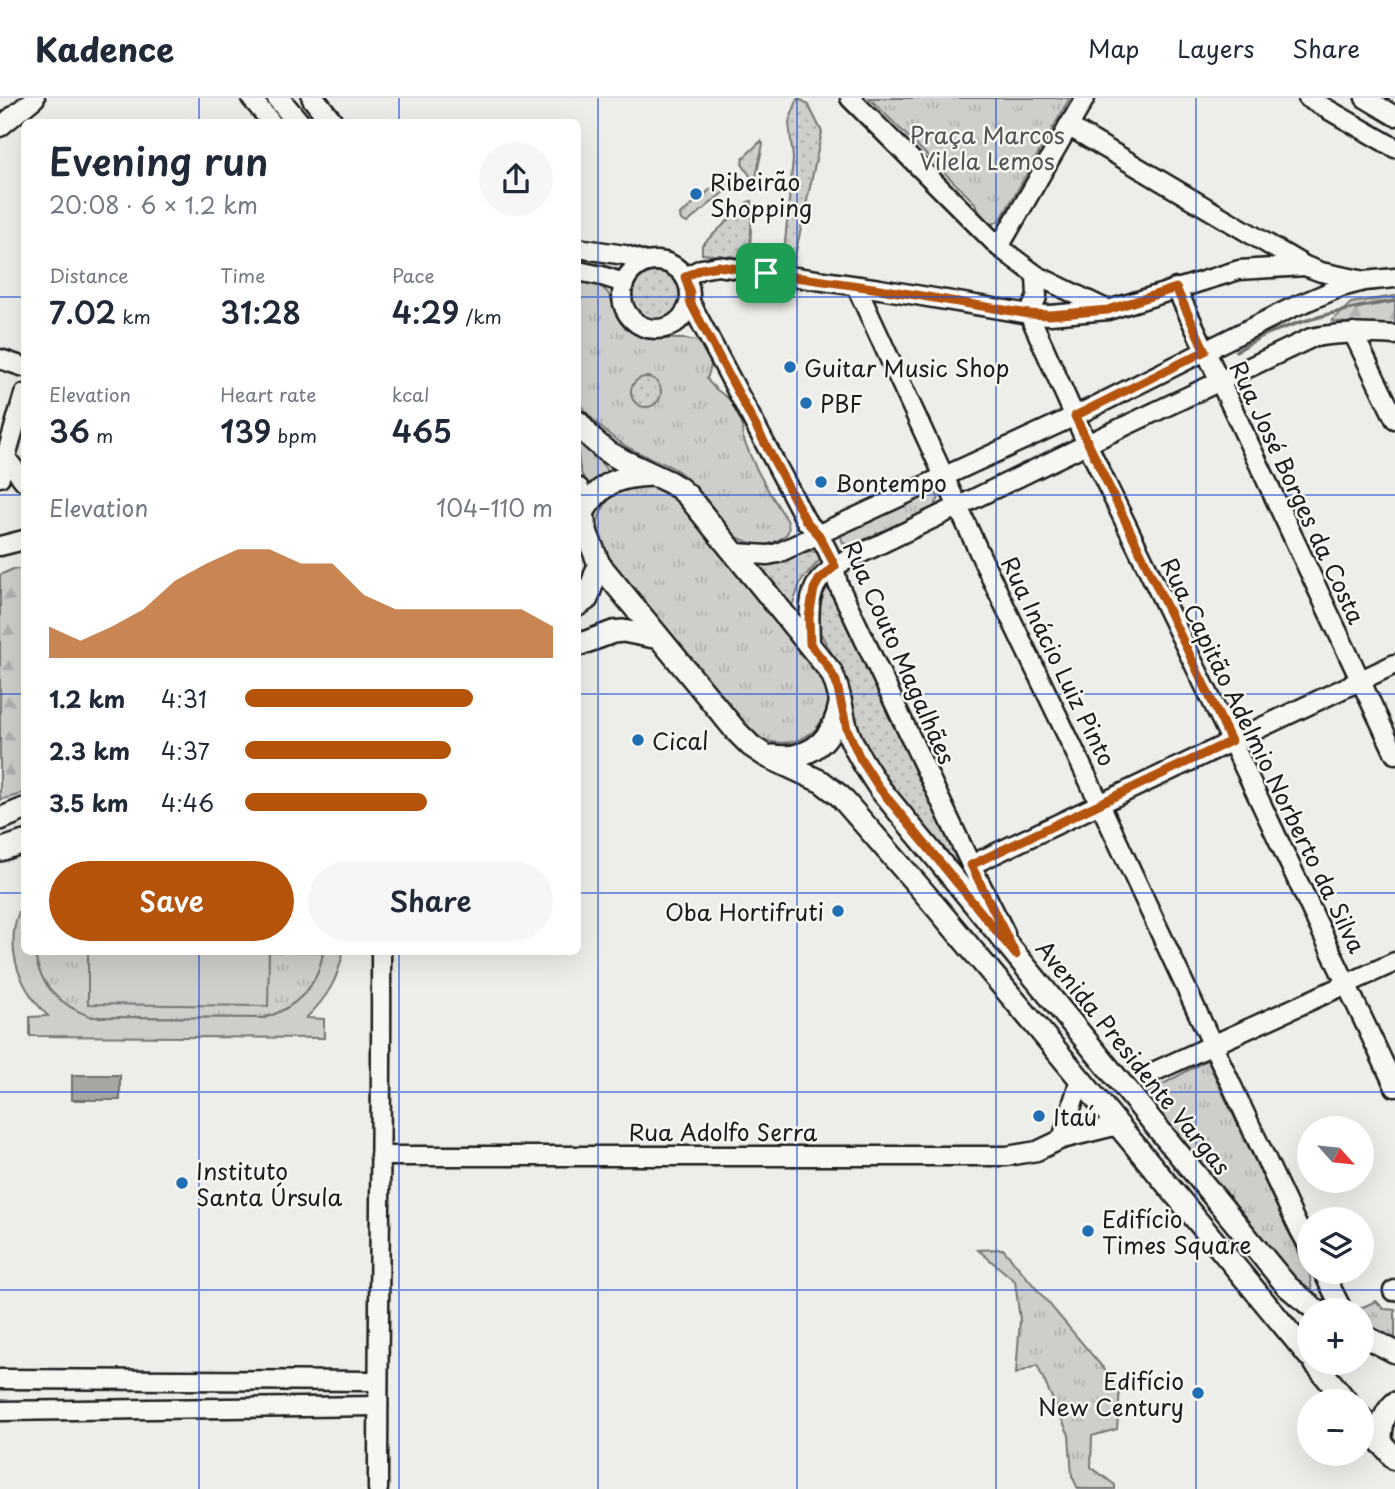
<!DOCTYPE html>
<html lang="en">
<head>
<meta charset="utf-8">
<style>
  :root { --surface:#fff; --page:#f6f6f7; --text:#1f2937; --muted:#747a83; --line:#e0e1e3; --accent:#b45309 }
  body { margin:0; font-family:"Playpen Sans",sans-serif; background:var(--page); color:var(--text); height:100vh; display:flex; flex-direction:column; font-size:26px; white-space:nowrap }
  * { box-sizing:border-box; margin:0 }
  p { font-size:23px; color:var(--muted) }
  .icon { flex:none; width:38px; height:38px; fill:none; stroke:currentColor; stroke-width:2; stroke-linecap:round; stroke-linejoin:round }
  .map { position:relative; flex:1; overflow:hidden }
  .drawer { position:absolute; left:21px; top:21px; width:560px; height:836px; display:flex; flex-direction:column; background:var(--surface); border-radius:10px; box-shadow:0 7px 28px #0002 }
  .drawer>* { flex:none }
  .needle { width:46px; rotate:117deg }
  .tools { position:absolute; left:1297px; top:1018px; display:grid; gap:14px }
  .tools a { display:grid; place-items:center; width:77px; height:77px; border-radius:50%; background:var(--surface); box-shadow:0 7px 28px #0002; font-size:35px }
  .pin { position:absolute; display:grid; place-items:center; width:60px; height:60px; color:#fff; margin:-30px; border-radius:14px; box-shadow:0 4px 10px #0006 }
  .round { display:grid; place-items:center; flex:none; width:74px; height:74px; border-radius:37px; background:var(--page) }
  .head { display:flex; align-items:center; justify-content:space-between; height:119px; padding:0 28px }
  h1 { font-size:38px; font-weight:600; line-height:52px }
  .figures { display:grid; grid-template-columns:repeat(3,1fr); gap:10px; height:119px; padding:7px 28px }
  .figures div { display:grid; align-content:center }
  .figures b { font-size:30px; font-weight:600 }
  .figures small { font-size:19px; font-weight:400 }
  .figures p { font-size:19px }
  .chart { height:196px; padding:14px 28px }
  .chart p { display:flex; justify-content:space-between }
  .chart svg { width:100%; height:126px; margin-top:7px; fill:var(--accent); opacity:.7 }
  .button { display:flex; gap:14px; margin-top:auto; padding:14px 28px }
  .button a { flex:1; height:80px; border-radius:42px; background:var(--accent); color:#fff; font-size:28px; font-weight:600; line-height:80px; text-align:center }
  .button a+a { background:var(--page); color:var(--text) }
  ul { padding:0 28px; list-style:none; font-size:23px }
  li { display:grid; grid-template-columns:112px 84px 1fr; align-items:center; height:52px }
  li i { height:18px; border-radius:9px; background:var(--accent) }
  header { display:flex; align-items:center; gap:42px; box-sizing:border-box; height:98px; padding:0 35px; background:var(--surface); border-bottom:2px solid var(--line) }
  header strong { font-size:33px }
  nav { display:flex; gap:38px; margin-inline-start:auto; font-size:24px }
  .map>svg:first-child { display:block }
</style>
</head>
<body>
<header>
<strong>Kadence</strong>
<nav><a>Map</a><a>Layers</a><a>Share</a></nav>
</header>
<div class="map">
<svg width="1395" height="1391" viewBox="0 0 1395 1391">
  <defs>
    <pattern id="grass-tufts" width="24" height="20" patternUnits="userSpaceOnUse" patternTransform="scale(1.75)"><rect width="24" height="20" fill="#cececb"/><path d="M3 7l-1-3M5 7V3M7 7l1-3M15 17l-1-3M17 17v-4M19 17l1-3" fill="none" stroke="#b0b0ae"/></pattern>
    <pattern id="forest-firs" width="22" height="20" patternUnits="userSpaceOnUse" patternTransform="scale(1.75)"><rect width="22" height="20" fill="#cececb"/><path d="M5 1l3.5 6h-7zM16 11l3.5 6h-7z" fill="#b0b0ae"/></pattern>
    <pattern id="garden-dots" width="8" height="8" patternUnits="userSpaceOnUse" patternTransform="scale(1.75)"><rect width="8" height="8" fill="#cececb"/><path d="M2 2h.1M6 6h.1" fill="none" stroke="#b0b0ae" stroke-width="1.8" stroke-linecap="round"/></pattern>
  </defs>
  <rect width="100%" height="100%" fill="#edede9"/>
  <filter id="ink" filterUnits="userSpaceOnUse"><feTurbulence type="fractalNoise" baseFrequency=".0143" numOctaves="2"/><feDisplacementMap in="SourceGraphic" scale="14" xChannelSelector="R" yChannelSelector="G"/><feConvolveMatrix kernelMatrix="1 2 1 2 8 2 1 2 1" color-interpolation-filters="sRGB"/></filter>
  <g filter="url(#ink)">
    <g fill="url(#grass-tufts)" stroke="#757574" stroke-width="2">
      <path d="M 869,0 L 1070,0 L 1001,121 L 993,126 L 984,125 L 975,105 Z"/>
      <path d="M 731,74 L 735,74 L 737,77 L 736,84 L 687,125 L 681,122 L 680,117 Z"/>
      <path d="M 578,181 C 586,183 596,184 603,190 C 617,201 613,222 628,232 C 651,248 678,235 703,245 L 712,264 L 707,281 C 715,295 731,298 739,311 C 744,320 741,329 743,338 C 743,339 746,348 747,349 C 756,374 772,399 787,422 C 791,433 788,437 778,442 C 766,449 761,449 748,444 C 710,431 707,395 678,373 C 666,365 652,361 639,355 C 613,343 595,326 578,304 Z"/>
      <path d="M 578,339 L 603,367 L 608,374 L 589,388 C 577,375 578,356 578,339 Z"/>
      <path d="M 650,386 L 679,400 L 823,574 C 826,584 830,595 828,606 C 821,644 780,655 750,635 L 604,459 C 601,450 597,441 597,432 C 597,414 610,394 628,389 C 635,388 643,387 650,386 Z"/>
      <path d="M 931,393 L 936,395 L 939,400 L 934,409 L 851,448 L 843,445 L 841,439 L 842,434 Z"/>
      <path d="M 35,854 L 323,854 C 319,888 295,911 263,920 L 92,919 C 62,909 38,887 35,854 Z"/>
      <path d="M 1207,962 L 1310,1178 L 1312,1194 L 1277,1164 L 1141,998 Z"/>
      <path d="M 1003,1151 L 1120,1290 L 1117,1331 L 1092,1338 L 1091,1369 L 1115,1387 L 1115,1391 L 1078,1391 L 1072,1378 L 1069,1337 L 1037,1267 L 1016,1276 L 1020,1222 L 1015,1183 L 978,1152 Z"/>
      <path d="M 1376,1203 L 1384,1211 L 1395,1212 L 1395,1242 L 1366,1230 L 1362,1226 L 1362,1213 L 1354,1213 Z"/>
    </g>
    <g fill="url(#forest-firs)" stroke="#757574" stroke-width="2">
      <path d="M 1395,198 L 1395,232 L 1332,223 L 1351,205 Z"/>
      <path d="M 13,471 L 24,471 L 24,694 L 18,697 L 0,702 L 0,477 Z"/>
    </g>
    <g fill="url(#garden-dots)" stroke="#757574" stroke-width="2">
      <path d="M 798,0 L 808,6 L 822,34 L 793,167 L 783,165 L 793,61 L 789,24 Z"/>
      <path d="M 761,43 L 763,46 L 756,79 L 753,82 L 742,66 L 743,60 Z"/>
      <path d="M 752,103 L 750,155 L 747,160 L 702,156 L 702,147 L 748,104 Z"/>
      <path d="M 578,156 L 626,165 C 626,167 626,169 625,171 C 620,177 586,169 578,167 Z"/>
      <circle cx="657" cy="199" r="25"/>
      <circle cx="646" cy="294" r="15"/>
      <path d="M 809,453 L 817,454 L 819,458 L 819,463 L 801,483 L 792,508 L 791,509 L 757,468 L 784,462 Z"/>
      <path d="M 827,487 L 966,780 L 876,672 L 860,644 L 838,567 L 817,529 L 815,515 L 822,493 Z"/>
    </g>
    <g fill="#cececb" stroke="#757574" stroke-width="2">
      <path d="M 24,802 L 24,854 L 35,854 C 38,887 62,909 92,919 L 264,920 C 295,911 319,888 323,854 L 343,854 C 338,882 326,901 306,920 L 324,921 L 324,940 L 30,938 L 30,919 L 48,918 C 16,886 2,844 24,802 Z"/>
      <path d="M 88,854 L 269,854 L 268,908 L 88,906 Z"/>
    </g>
    <rect fill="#a6a6a3" stroke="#6f6f6d" stroke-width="2" x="72" y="977" width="48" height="25"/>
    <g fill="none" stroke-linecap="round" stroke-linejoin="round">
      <path stroke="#6f6f6d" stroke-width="3.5" d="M 1236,253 C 1247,247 1258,240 1269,235 C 1309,220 1352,209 1395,203"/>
      <g stroke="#1c1c1c" stroke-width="23">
        <g id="minor">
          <path d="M 251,0 L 271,24"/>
          <path d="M 850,0 L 999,149 L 1036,177 L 1108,212"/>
          <path d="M 1308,0 L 1395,50"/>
          <path d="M 1365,0 L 1395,18"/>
          <path d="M 1068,28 L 1305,168 L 1321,174 L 1360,182"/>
          <path d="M 0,29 L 35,0"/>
          <path d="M 999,149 L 1085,0"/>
          <path d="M 578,150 L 625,157 L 646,164"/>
          <circle cx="656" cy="197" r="34"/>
          <path d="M 578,173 L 602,178 L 624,185"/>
          <path d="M 1036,177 L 1037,199 L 1029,216 L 1087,346 L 1232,644 L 1395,989"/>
          <path d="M 685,179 L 701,171 L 718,168 L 880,191 L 1029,216 L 1050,217 L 1108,212 L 1239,172 L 1305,168"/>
          <path d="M 856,188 L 985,467 L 1100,706 L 1296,1125 L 1309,1149"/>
          <path d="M 1176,190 L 1395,656"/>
          <path d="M 690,204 L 806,423 C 825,442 833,460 838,486 L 971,767 L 1005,835"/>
          <path d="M 1353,235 L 1395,321"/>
          <path d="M 0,261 L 24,269"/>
          <path d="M 6,360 L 24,383"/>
          <path d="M 0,379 L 24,296"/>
          <path d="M 0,448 L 24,442"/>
          <path d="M 735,455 L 768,457 L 778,455 L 1075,318 L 1289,211 L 1341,189 L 1364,183 L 1395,180"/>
          <path d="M 810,546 C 810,527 806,500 818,484 C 822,478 829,473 835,468 L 1087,346 L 1311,240 C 1339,234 1367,235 1395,237"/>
          <path d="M 971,767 L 1395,566"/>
          <path d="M 1149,976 L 1395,864"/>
          <path d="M 1062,1041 L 1080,981"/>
          <path d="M 380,1058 L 1007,1058 L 1037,1053 L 1062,1041 L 1118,1027"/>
          <path d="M 1323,1174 L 1343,1213"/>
          <path d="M 1393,1193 L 1395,1192"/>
          <path d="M 0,1281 L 378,1283"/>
          <path d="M 0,1313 L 378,1308"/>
          <path d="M 378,1391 C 378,1212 382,1033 381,854"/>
        </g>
      </g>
      <g stroke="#1c1c1c" stroke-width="26">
        <g id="major">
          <path d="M 278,0 L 298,24"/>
          <path d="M 313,0 L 332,24"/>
          <path d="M 578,324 L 592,341 L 606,353 L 622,362 L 669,384 L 679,390 L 687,397 L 831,574 C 840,591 841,610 846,628 C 853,651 867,671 880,691 L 1287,1188 L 1317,1213"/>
          <path d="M 578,391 L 587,436 L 599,466 L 736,633 L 751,648 L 766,658 L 822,684 L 840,698 L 921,791 L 1042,935 L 1309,1258"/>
          <path d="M 583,415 C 600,384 619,378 653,377"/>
          <path d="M 578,507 L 587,501 L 599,466"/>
          <path d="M 578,547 L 613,534 L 623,533 L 659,540"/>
          <path d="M 772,658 C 810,663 833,643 840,606"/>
          <path d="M 0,721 L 24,711"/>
          <path d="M 0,752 L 24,744"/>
          <path d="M 1362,1237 L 1395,1254"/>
          <path d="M 1315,1265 L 1347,1304"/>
          <path d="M 1362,1321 L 1395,1361"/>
          <path d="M 1381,1345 C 1381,1328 1383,1316 1395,1305"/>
        </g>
      </g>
      <use href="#minor" stroke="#f6f6f2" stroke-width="18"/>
      <use href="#major" stroke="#f6f6f2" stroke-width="21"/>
    </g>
  </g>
  <g fill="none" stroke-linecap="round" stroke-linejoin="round" filter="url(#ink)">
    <g stroke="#fff" stroke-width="14">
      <path id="route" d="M 718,168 L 880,191 L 1029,216 L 1050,217 L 1108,212 L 1176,190 L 1205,253 L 1075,318 L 1231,643 L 971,767 L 1016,857 L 880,691 L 860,660 L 847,631 L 836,583 L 826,566 L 810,546 L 809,519 L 814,491 L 819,482 L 835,468 L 819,437 L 806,423 L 690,204 L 690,195 L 685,179 L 701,171 Z"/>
    </g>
    <use href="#route" stroke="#b45309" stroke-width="9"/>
  </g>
  <path fill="none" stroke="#1d4ed8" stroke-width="2" stroke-opacity="0.55" d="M 199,0 L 199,24M 399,0 L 399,24M 598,0 L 598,1391M 797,0 L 797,1391M 996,0 L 996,1391M 1196,0 L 1196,1391M 0,199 L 24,199M 578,199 L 1395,199M 0,397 L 24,397M 578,397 L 1395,397M 0,596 L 24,596M 578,596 L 1395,596M 0,795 L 24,795M 578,795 L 1395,795M 199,854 L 199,1391M 399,854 L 399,1391M 0,994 L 1395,994M 0,1192 L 1395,1192"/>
  <g fill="#1f6fb2" stroke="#f6f6f2" stroke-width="2.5">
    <circle cx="696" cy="96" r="7"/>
    <circle cx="790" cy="269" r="7"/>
    <circle cx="806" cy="305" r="7"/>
    <circle cx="821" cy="384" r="7"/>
    <circle cx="638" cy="642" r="7"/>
    <circle cx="838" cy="813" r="7"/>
    <circle cx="1039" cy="1018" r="7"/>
    <circle cx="182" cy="1085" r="7"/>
    <circle cx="1088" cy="1133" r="7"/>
    <circle cx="1198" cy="1295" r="7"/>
  </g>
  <g text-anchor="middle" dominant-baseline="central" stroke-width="5" stroke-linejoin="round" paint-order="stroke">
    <g font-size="23" fill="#515151" stroke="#f6f6f2">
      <text x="987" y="36">Praça Marcos<tspan x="987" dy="26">Vilela Lemos</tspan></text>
    </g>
    <g font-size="23" fill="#1c1c1c" stroke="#f6f6f2" text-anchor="start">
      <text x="710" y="83">Ribeirão<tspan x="710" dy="26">Shopping</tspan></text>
      <text x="804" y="269">Guitar Music Shop</text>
      <text x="820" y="305">PBF</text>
      <text x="835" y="384">Bontempo</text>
      <text x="652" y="642">Cical</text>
      <text x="824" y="813" text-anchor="end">Oba Hortifruti</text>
      <text x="1053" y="1018">Itaú</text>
      <text x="196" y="1072">Instituto<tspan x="196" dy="26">Santa Úrsula</tspan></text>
      <text x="1102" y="1120">Edifício<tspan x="1102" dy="26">Times Square</tspan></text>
      <text x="1184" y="1282" text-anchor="end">Edifício<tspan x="1184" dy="26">New Century</tspan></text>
    </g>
    <g font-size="23" fill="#1c1c1c" stroke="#f6f6f2">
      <text transform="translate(1298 394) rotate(65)">Rua José Borges da Costa</text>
      <text transform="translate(900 554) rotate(66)">Rua Couto Magalhães</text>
      <text transform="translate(1059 563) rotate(64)">Rua Inácio Luiz Pinto</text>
      <text transform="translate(1264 657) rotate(64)">Rua Capitão Adelmio Norberto da Silva</text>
      <text transform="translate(1134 959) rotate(51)">Avenida Presidente Vargas</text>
      <text x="723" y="1033">Rua Adolfo Serra</text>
    </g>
  </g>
</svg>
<div class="tools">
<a><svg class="needle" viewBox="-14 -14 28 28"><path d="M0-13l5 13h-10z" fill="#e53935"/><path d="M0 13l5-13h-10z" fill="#747a83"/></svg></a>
<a><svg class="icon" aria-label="layers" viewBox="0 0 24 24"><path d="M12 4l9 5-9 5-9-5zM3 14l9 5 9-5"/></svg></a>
<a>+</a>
<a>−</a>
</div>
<div class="pin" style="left:766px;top:175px;background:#1e9e55"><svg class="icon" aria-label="arrive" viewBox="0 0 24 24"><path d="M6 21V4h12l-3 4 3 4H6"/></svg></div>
<section class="drawer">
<div class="head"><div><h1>Evening run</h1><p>20:08 · 6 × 1.2 km</p></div><a class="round"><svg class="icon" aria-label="share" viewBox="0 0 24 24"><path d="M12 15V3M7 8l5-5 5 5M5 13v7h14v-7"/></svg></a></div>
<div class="figures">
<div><p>Distance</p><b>7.02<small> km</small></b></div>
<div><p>Time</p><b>31:28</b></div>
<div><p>Pace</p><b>4:29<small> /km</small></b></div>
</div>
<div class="figures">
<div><p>Elevation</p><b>36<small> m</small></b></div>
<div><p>Heart rate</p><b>139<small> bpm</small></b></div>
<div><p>kcal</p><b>465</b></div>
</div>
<div class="chart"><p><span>Elevation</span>104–110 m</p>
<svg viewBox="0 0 160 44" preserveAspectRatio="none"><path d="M0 44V33L10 38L20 33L30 27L40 17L50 11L60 6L70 6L80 11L90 11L100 22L110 27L120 27L130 27L140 27L150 27L160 33V44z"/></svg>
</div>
<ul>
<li><b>1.2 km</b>4:31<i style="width:74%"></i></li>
<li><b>2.3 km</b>4:37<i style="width:67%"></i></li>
<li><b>3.5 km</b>4:46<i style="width:59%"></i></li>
</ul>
<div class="button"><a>Save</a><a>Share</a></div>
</section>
</div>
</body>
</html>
